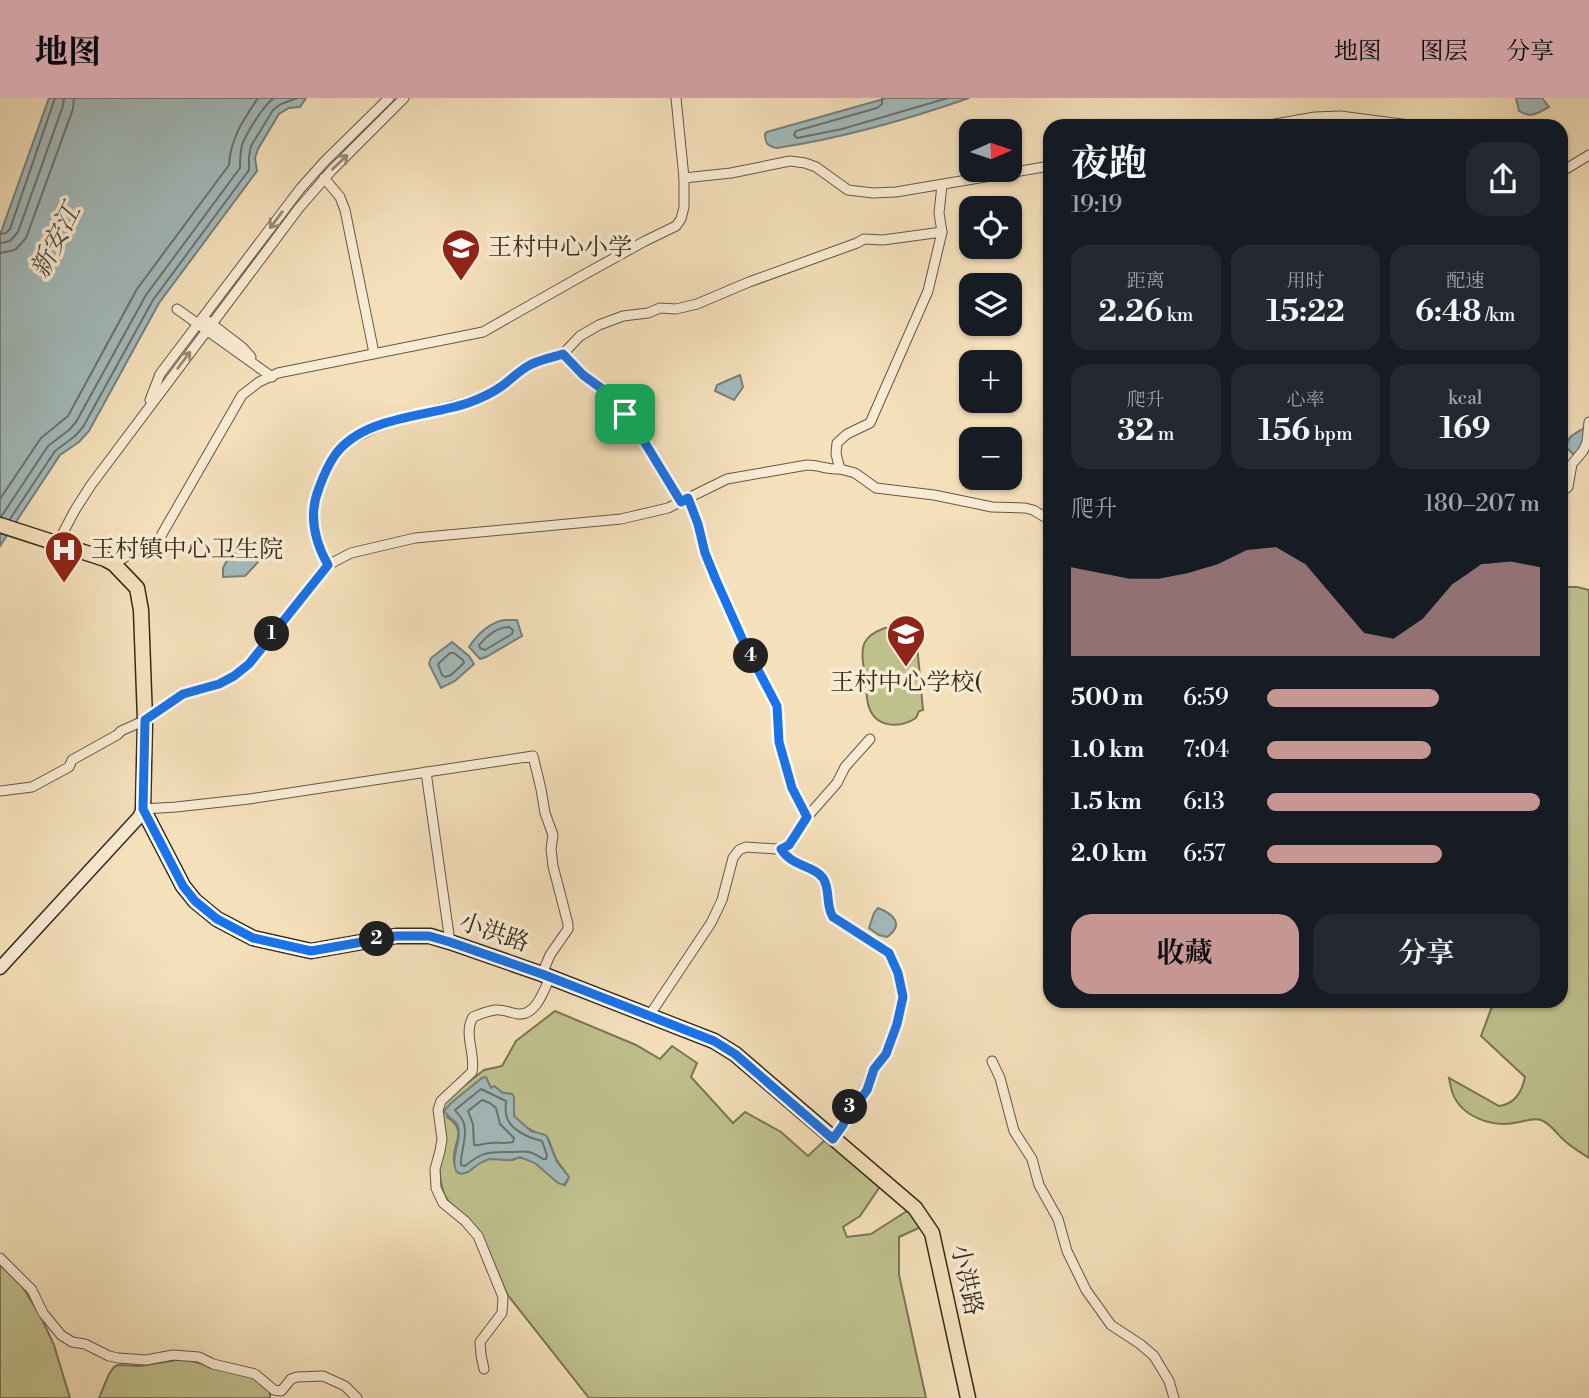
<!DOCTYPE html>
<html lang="zh">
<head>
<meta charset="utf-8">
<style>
  :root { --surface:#171b24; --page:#242831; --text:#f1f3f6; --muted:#9ea1a6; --accent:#c59692 }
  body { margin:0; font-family:"Libre Bodoni","Noto Serif SC",serif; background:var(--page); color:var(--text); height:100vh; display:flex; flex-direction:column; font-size:26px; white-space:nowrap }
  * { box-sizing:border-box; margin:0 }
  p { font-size:23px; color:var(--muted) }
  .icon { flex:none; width:38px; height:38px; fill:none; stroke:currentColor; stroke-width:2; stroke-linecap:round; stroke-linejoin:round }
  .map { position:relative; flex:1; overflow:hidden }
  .drawer { position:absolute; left:1043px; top:21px; width:525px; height:889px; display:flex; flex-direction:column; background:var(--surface); border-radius:21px; box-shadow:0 2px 5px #0004 }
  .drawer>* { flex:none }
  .needle { width:46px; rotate:87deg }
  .fabs { position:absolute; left:959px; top:21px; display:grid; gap:14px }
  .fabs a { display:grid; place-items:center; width:63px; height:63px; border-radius:14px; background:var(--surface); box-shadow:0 2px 5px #0004; font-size:35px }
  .pin { position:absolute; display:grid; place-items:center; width:60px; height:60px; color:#fff; margin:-30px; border-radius:14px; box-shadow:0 4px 10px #0006 }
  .km { position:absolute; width:35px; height:35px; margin:-18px; border-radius:50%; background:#222; color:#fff; font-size:19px; line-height:35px; text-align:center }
  .round { display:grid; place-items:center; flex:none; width:74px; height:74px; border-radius:21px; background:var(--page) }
  .summary { display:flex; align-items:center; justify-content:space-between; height:119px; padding:0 28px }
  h1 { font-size:38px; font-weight:700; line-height:52px }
  .stats { display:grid; grid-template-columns:repeat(3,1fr); gap:10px; height:119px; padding:7px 28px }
  .stats div { display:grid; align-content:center; border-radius:18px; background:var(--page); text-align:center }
  .stats b { font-size:30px; font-weight:700 }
  .stats small { font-size:19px; font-weight:400 }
  .stats p { font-size:19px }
  .chart { height:196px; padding:14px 28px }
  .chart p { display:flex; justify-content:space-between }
  .chart svg { width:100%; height:126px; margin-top:7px; fill:var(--accent); opacity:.7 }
  .button { display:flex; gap:14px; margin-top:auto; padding:14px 28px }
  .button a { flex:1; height:80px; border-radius:21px; background:var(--accent); color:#111; font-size:28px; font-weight:700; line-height:80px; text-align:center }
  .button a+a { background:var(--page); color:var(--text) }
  ul { padding:0 28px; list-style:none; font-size:23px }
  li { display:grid; grid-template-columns:112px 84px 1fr; align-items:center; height:52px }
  li i { height:18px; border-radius:9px; background:var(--accent) }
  header { display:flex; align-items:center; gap:42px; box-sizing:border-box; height:98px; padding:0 35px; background:var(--accent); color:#111 }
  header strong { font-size:33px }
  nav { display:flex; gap:38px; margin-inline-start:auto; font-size:24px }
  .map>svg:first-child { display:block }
</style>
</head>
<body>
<header>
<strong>地图</strong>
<nav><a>地图</a><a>图层</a><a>分享</a></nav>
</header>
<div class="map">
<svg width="1589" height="1300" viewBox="0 0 1589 1300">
  <rect width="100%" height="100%" fill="#f4e0bb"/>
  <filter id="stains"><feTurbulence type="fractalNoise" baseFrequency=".00286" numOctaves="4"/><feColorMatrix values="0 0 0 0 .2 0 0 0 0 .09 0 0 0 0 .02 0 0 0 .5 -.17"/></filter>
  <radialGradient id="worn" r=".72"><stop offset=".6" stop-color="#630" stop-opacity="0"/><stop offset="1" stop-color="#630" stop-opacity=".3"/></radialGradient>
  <g fill="#bfc18d" stroke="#7a7556" stroke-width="2" fill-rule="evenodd">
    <path d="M 1561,489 L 1577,489 L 1589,492 L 1589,1060 C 1581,1055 1573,1050 1566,1044 C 1558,1038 1552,1026 1541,1022 C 1532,1019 1524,1024 1514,1025 C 1492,1029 1462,1019 1453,996 C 1451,991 1450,985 1449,980 L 1499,1008 C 1515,1006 1522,994 1525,979 L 1481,938 L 1494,903 L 1561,903 Z"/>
    <path d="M 885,530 C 897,529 904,536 916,535 L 923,612 L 919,613 L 916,620 C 899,631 874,630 868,606 C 866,597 866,588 865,579 C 864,569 860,556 864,546 C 868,537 876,533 885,530 Z"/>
    <path d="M 555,913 L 636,947 L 660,961 L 672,948 L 697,965 L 691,979 L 733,1025 L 745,1014 L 781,1034 L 808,1058 L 825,1042 L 881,1087 L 860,1118 L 843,1129 L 847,1139 L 871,1136 L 910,1111 L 923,1128 L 899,1139 L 899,1177 L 926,1300 L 589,1300 L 507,1196 L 478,1131 L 449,1104 L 444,1096 L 441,1085 L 439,1069 L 441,1016 L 442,1008 L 447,1001 L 484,972 L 502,968 L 516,943 ZM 482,980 L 491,990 L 494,988 L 503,995 L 512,996 C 516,1004 513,1005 513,1013 C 513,1026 538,1036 548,1040 L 556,1061 L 569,1079 L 565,1087 C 549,1081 540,1061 522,1060 C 513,1059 520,1061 511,1062 C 503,1063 496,1059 488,1061 C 476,1064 471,1075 458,1075 C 457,1071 455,1068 454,1063 C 452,1045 469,1033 447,1019 Z"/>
    <path d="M 0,1166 L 22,1188 L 41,1219 L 54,1247 L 70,1300 L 0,1300 Z"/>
    <path d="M 183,1261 L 255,1279 L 270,1294 L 270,1300 L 99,1300 L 109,1276 L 114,1269 L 118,1267 L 140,1268 Z"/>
  </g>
  <g fill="#a2babc" stroke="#76807d" stroke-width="2">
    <path d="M 49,0 L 306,0 L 300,9 L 289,10 L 279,16 L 258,51 L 255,60 L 257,73 L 159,205 L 89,333 L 79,344 L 60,357 L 0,448 L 0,137 Z"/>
    <path d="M 887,0 L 969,0 C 906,22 842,40 777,50 C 768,48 765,46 765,36 L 767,34 Z"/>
    <path d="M 1516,0 L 1542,0 L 1549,9 C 1537,15 1532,21 1519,13 Z"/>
    <path d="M 740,277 L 743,289 L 734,302 L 715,293 L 717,287 Z"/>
    <path d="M 1584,330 L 1584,343 L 1575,358 L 1567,350 C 1566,338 1575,336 1584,330 Z"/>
    <path d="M 237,453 L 253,456 L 259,463 L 245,478 L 223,479 L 223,470 L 230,457 Z"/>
    <path d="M 504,522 L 517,522 L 522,538 L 486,559 L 480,561 L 469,549 C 477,537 489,525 504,522 Z"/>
    <path d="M 452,544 L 469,558 L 474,566 L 455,583 L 441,590 L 429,566 L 431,560 Z"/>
    <path d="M 878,810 C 893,816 905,826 887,839 L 879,837 L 869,830 L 874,815 Z"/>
    <path d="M 486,979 L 491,990 L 494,988 L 503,995 L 512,996 L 514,999 L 514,1018 L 531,1033 L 546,1037 L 557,1064 L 569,1079 L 564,1087 L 558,1085 L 535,1065 L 520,1059 L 511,1062 L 489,1061 L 480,1065 L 468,1074 L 461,1076 L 456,1073 C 450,1058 464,1039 457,1026 C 453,1020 448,1020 444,1013 L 451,1005 L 482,980 Z"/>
  </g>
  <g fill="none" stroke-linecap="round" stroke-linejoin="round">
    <g stroke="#6b726d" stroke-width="2">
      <path d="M 882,0 L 882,6 L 877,10 L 796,33 L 794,37 L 797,40 L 842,31 L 948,0"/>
      <path d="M 0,136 L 6,135 L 10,131 L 55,0"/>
      <path d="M 0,145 L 10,143 L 18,134 L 63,8 L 64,0"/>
      <path d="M 0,155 L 15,152 L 26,140 L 73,11 L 74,0"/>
      <path d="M 0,401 L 41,340 L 68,318 L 137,191 L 229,67 C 230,41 244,21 258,0"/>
      <path d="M 1,419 L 48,348 L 69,332 L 76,324 L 146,197 L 240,70 C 240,62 240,55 242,47 C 247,34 263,8 274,0"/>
      <path d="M 10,421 L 55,353 L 75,338 L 83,329 L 153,202 L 249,72 L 249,59 L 251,48 L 273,12 L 281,6 L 297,0"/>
      <path d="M 509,529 L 513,532 L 512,536 L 485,552 L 480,550 L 479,547 C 486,538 498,529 509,529 Z"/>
      <path d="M 450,555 L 454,555 L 463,562 L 464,565 L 451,577 L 445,579 L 442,577 L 438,566 Z"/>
      <path d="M 481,991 L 506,1003 C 506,1007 505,1011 506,1015 C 507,1031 529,1040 542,1043 L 547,1057 L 546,1061 L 543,1061 C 525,1049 524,1055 506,1054 C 486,1054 481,1055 465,1068 L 461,1067 C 460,1054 468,1040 464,1026 C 463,1020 458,1017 455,1012 Z"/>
      <path d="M 482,1002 L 490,1005 L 496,1010 L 500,1026 L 514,1040 L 513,1044 C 505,1046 498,1044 490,1045 C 484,1045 479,1048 474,1047 L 473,1026 L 468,1013 Z"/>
    </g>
    <g stroke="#645745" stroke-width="11">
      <g id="street">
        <path d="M 1264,28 L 1315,19 L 1340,18 L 1417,28"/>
        <path d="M 1561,74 L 1589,57"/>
        <path d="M 324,80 L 340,99 L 345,112 L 374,255"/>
        <path d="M 684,80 L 731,75 L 790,63 L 805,65 L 816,69 L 848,92 L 873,95 L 896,94 L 1050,68"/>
        <path d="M 942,87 L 939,115 L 942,134 L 928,193 L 870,325 L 847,336 L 837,345 L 836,356 L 840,371 L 855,375 L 876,390 L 934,397 L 992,409 L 1025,410 L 1033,412 L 1050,422"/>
        <path d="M 177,211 L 272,279"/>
        <path d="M 208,223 L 242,249 L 251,259"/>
        <path d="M 563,256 L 583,277 L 616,301 L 642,340 L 681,404"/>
        <path d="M 150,302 L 160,276 L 300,91 L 324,64 L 389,0"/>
        <path d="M 1561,394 L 1568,389 L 1572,366 L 1583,353 L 1587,344 L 1589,324"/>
        <path d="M 688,400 L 698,426 L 705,455 L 716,482 L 745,547 L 777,608 L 779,644 L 792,690 L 807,719"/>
        <path d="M 57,446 L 75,412 L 91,387 L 299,110 L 332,72 L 404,0"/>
        <path d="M 114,466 L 133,454 L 151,448 L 158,443 L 242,297 L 259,284 L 278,275 L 483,234 L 578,180 L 645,143 L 676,128 L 681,121 L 684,109 L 684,80 L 676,0"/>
        <path d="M 328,468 L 318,448 L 314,431 L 313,414 L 316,397 L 325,375 L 336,356 L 350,342 L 377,329 L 407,319 L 472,303 L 497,291 L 530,267 L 563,256 L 580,238 L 599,227 L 623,218 L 648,215 L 660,210 L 676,211 L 697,206 L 749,184 L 857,145 L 864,141 L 883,142 L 942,134"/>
        <path d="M 426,674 L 450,844"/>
        <path d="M 0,693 L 32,689 L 69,669 L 72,662 L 117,637 L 121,633 L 141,624 L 183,596 L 219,586 L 234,578 L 249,566 L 330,466 L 351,455 L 415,440 L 621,421 L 668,410 L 727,381 L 807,367 C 819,367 828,372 840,371"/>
        <path d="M 143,711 L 176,709 L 249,701 L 533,658 L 541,691 L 545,715 L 553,737 L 551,751 L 553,768 L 568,826 L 568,831 L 550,857 L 542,876"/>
        <path d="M 781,751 C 792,769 810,766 822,779 C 831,789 825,805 831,816 L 889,855 L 898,875 L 903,899 L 897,926 L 886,956 L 874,971 L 868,992 L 849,1009 L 843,1027 L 833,1041"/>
        <path d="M 649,918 L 711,825 L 722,802 L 733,760 L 739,752 L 746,749 L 777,751 L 789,747 L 807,719 L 837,685 L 845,669 L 870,641"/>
        <path d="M 992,963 L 1000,980 L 1014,1033 L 1032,1061 L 1039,1087 L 1058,1121 L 1067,1153 L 1086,1192 L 1111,1227 L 1140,1246 L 1154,1258 L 1169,1283 L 1174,1300"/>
        <path d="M 0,1160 L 32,1192 L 43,1215 L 61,1237 L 72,1244 L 85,1246 L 109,1258 L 118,1260 L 146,1262 L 173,1257 L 199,1259 L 213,1266 L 255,1276 L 274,1292 L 281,1293 L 283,1291 L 291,1281 L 297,1279 L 323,1278 L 345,1288 L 357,1300"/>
        <path d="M 484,1271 L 481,1257 L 480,1244 L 502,1215 L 503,1199 L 478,1138 L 465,1123 L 443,1105 L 436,1090 L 435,1071 L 440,1053 L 442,1041 L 438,1012 L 441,1003 L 472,974 C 476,956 463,936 473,919 C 480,916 488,913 495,912 C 503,911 510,915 518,916 C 536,918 544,892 550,879"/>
      </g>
    </g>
    <g stroke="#34291e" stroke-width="15">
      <path id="secondary" d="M 0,870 L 139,719 L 143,711"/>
    </g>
    <g stroke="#34291e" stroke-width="17">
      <path id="primary" d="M 0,427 L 105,461 L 114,466 L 137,490 L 141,512 L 145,622 L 143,711 L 183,788 L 195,803 L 217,821 L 253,840 L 311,853 L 396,838 L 430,838 L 450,844 L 542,876 L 714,943 L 735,956 L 915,1110 L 932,1135 L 968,1300"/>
    </g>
    <use href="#street" stroke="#f8ebd3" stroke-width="9"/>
    <use href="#secondary" stroke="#f8ebd3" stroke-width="12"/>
    <use href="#primary" stroke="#f4e0bb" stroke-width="14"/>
  </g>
  <defs><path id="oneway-shaft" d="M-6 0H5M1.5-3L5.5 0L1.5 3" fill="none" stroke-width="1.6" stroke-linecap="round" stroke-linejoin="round" transform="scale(1.75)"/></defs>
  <g stroke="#968a78">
    <use href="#oneway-shaft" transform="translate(340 64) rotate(-44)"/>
    <use href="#oneway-shaft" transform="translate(276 122) rotate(127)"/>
    <use href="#oneway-shaft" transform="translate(184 262) rotate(-53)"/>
  </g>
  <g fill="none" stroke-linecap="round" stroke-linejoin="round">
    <g stroke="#fff" stroke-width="14">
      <path id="route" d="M 563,256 L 583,277 L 616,301 L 642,340 L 681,404 L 688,400 L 698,426 L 705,455 L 716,482 L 745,547 L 777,608 L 779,644 L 792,690 L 807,719 L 789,747 L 781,751 C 792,769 813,767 823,780 C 831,792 825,807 833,819 L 889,855 L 898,875 L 903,899 L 897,926 L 886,956 L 874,971 L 867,992 L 862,999 L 851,1007 L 843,1027 L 833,1041 L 735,956 L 714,943 L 542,876 L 450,844 L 429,838 L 396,838 L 311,853 L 253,840 L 217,821 L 195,803 L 183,788 L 143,711 L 145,622 L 183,596 L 219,586 L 234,578 L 249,566 L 328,467 C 315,444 308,417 319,390 C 323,379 328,367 335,357 C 363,318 427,319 468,305 C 479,301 492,295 502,288 C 510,282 518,274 528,268 C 538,262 551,260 563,256 Z"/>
    </g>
    <use href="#route" stroke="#1a73e8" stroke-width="9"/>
  </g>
  <defs>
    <g id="school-pin" transform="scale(2.0125)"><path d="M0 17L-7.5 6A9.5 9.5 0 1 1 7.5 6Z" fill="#8f2418" stroke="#f8ebd3"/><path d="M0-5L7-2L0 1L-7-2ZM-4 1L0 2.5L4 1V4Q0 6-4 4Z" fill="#fff"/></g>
    <g id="hospital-pin" transform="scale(2.0125)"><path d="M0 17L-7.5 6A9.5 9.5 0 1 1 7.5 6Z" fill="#8f2418" stroke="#f8ebd3"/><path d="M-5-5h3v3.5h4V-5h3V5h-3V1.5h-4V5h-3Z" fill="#fff"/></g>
  </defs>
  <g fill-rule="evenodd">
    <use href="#school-pin" x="461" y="150"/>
    <use href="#hospital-pin" x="64" y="452"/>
    <use href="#school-pin" x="906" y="536"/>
  </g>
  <g text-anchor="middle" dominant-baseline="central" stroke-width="7" stroke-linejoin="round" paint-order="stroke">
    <g font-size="24" fill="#34291e" stroke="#f8ebd3" text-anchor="start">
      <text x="488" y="150">王村中心小学</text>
      <text x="91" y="452">王村镇中心卫生院</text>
      <text x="906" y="585" text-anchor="middle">王村中心学校(</text>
    </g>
    <g font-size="24" fill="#34291e" stroke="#f8ebd3">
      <text transform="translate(494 835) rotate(19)">小洪路</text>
      <text transform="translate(966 1182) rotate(78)">小洪路</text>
    </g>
    <g font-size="26" font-style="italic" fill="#504d46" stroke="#f8ebd3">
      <text transform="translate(56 143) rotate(-63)">新安江</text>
    </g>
  </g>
  <rect width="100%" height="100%" filter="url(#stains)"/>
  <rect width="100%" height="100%" fill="url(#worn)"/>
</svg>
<div class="fabs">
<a><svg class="needle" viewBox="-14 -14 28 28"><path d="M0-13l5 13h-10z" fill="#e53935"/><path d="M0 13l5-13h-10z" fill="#9ea1a6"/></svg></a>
<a><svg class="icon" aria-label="locate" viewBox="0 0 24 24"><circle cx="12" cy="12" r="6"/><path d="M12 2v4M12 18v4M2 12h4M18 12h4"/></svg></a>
<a><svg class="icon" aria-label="layers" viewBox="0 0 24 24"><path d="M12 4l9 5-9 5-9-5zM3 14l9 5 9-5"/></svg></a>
<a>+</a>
<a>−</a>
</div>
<div class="pin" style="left:625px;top:316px;background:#1e9e55"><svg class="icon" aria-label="arrive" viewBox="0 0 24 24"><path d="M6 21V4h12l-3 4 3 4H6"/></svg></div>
<b class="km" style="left:272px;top:536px">1</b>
<b class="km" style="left:377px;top:841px">2</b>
<b class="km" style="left:850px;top:1009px">3</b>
<b class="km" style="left:751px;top:558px">4</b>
<section class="drawer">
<div class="summary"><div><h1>夜跑</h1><p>19:19</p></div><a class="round"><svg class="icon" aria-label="share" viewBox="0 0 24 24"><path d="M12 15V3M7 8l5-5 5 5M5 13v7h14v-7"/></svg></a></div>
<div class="stats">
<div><p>距离</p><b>2.26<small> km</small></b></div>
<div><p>用时</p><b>15:22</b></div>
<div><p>配速</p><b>6:48<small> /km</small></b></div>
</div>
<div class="stats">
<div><p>爬升</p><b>32<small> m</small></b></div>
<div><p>心率</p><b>156<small> bpm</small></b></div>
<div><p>kcal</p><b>169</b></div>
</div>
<div class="chart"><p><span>爬升</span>180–207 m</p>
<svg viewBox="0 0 160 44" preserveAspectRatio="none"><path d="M0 44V13L10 15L20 17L30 17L40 15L50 12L60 7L70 6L80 12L90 24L100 36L110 38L120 31L130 19L140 12L150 11L160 13V44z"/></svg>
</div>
<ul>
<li><b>500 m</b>6:59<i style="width:63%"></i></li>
<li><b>1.0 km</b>7:04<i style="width:60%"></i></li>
<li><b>1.5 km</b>6:13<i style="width:100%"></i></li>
<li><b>2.0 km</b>6:57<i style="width:64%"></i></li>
</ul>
<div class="button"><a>收藏</a><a>分享</a></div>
</section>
</div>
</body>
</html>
